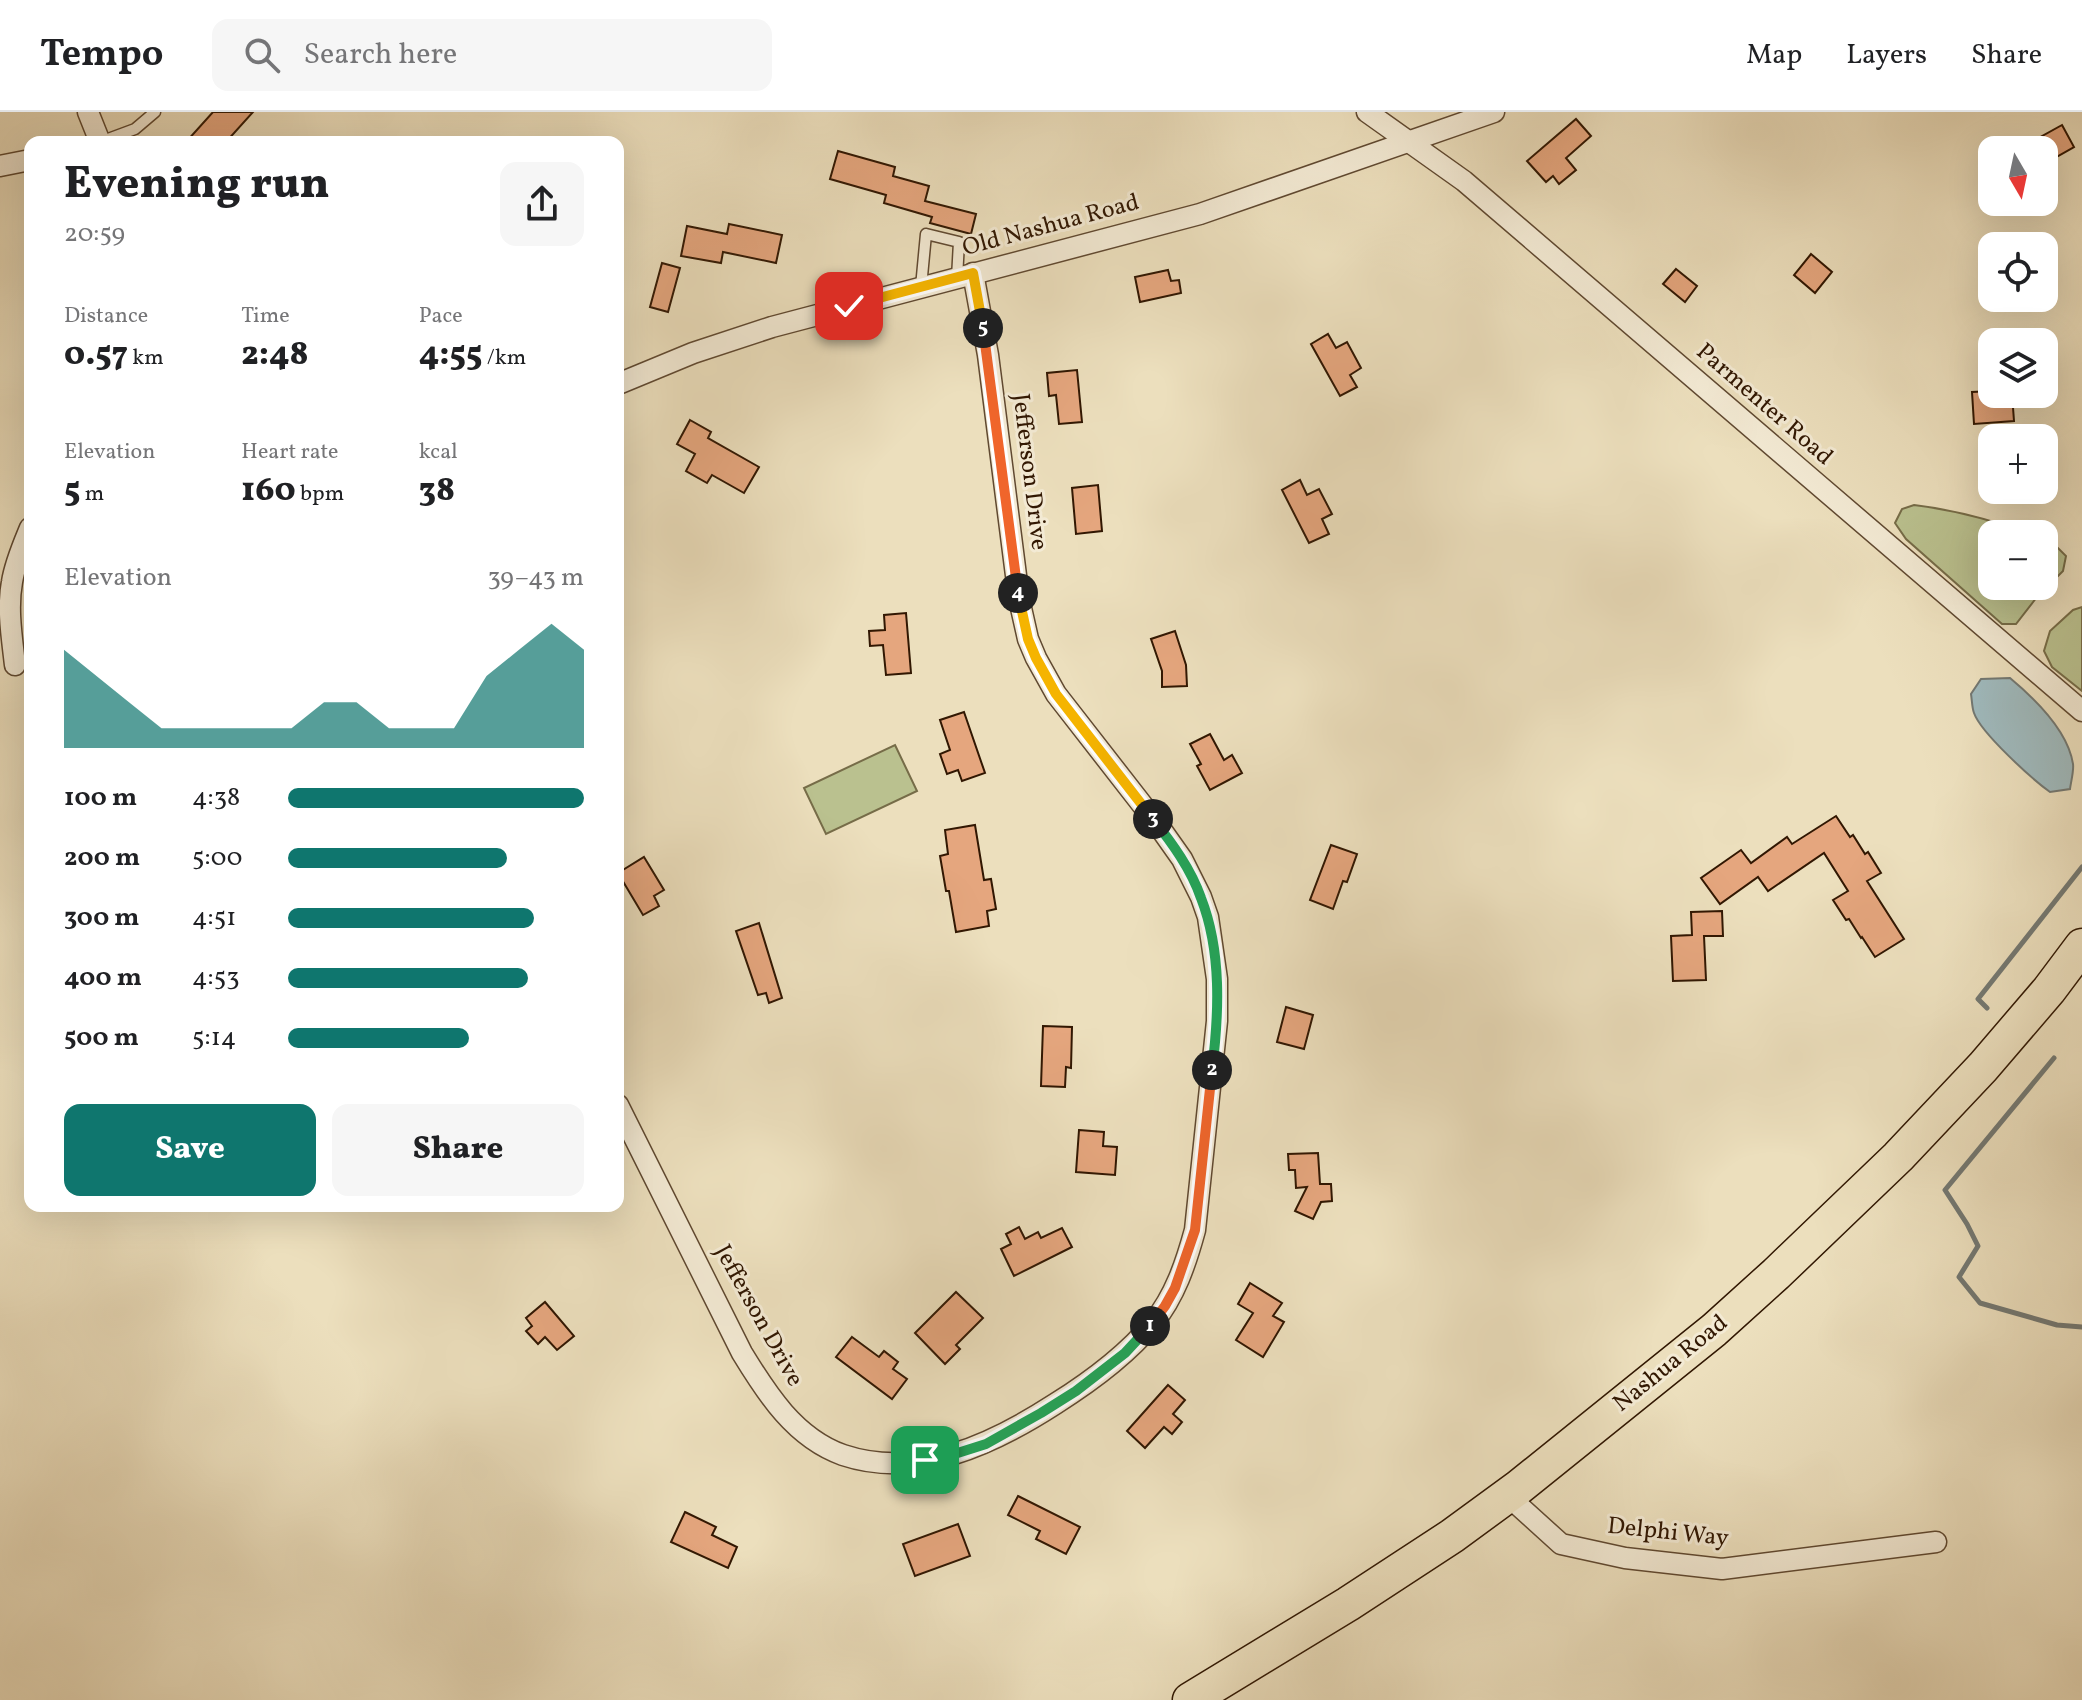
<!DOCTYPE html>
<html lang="en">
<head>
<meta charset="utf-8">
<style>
  :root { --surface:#fff; --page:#f6f6f6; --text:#202124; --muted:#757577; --line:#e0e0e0; --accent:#0f766e }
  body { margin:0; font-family:Vollkorn,serif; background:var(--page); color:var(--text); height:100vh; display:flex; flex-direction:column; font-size:30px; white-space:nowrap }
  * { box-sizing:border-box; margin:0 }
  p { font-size:26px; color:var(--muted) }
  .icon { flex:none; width:44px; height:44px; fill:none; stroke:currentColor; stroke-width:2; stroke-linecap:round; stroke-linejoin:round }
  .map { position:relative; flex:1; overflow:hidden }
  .details { position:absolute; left:24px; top:24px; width:600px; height:1076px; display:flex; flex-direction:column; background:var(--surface); border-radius:16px; box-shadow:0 8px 32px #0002 }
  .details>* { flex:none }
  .needle { width:52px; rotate:171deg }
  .tools { position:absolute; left:1978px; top:24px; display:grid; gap:16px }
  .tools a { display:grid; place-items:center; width:80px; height:80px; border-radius:16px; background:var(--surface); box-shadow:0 8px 32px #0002; font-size:40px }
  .pin { position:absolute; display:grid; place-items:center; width:68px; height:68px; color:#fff; margin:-34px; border-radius:16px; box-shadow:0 4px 12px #0006 }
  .km { position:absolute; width:40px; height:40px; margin:-20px; border-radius:50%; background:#222; color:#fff; font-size:22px; line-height:40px; text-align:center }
  .round { display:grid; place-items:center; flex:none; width:84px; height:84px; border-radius:16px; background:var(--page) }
  .headline { display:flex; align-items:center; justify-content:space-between; height:136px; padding:0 40px }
  h1 { font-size:44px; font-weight:800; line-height:60px }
  .metrics { display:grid; grid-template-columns:repeat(3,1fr); gap:12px; height:136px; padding:8px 40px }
  .metrics div { display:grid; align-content:center }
  .metrics b { font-size:34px; font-weight:800 }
  .metrics small { font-size:22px; font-weight:400 }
  .metrics p { font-size:22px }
  .chart { height:224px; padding:16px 40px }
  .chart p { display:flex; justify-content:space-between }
  .chart svg { width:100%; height:144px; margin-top:8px; fill:var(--accent); opacity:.7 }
  .action { display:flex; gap:16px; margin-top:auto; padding:16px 40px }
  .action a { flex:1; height:92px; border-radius:16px; background:var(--accent); color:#fff; font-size:32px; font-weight:800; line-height:92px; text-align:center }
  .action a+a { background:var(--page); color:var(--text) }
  ul { padding:0 40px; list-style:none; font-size:26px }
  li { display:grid; grid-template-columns:128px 96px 1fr; align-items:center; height:60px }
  li i { height:20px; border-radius:10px; background:var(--accent) }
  header { display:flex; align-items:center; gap:48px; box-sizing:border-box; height:112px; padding:0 40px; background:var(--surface); border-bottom:2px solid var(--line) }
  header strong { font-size:38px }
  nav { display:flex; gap:44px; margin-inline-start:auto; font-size:28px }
  .search { width:560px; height:72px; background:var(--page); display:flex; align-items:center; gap:20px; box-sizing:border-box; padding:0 28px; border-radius:16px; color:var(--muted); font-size:30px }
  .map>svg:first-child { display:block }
</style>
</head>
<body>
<header>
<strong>Tempo</strong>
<div class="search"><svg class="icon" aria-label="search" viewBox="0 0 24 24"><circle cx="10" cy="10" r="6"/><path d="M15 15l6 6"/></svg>Search here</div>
<nav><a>Map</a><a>Layers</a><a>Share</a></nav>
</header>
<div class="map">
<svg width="2082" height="1588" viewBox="0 0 2082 1588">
  <rect width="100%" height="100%" fill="#ecdfbd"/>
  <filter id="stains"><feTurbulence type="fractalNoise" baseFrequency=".0025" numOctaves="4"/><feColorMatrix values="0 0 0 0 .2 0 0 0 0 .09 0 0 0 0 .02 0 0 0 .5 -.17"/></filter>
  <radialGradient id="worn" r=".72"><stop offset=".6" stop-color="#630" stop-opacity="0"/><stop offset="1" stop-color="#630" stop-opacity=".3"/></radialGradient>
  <g fill="#bac18f" stroke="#766c48" stroke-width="2">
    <path d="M 1914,393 C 1955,398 1992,408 2031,422 L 1992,422 L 1992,474 L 2044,474 L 2044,427 L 2052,430 L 2066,444 L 2063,459 L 2037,485 L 2016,512 L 2002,512 L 1906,427 L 1895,411 L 1902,397 Z"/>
    <path d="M 2082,495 L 2082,579 L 2052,555 L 2044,539 L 2050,519 L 2073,498 Z"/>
    <path d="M 895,633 L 917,679 L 826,722 L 804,676 Z"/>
  </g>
  <path fill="#9fb9bc" stroke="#737872" stroke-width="2" d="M 2010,566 C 2034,586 2068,619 2073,652 C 2074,659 2071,669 2070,677 L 2050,680 C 2032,667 1981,621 1974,601 C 1972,596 1972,588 1971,582 L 1981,567 Z"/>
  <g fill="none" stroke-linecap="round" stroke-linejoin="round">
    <g stroke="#737872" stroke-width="5">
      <path d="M 1987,896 L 1978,887 L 2082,755"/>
      <path d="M 2054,946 L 1945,1078 L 1967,1112 L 1978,1134 L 1959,1165 L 1980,1191 L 2057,1213 L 2082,1215"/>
    </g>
  </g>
  <g fill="#e5a67e" stroke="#311702" stroke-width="2">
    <path d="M 213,0 L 253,0 L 226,30 L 186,30 Z"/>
    <path d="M 1576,7 L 1591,24 L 1566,46 L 1576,58 L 1559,72 L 1553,64 L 1546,70 L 1527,49 Z"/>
    <path d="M 2062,13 L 2074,35 L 2044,52 L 2044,38 L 2017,38 Z"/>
    <path d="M 838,39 L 895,55 L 893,64 L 929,74 L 925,89 L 976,102 L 971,122 L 930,111 L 932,105 L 884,91 L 886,83 L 830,67 Z"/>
    <path d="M 729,112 L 782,123 L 776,151 L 723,140 L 721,151 L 681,144 L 687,114 L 727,122 Z"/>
    <path d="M 1811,142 L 1832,160 L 1815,181 L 1794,163 Z"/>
    <path d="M 662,151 L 680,156 L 668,200 L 650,195 Z"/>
    <path d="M 1676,157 L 1697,174 L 1685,190 L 1663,172 Z"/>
    <path d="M 1168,158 L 1171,169 L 1179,168 L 1181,181 L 1140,190 L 1135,165 Z"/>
    <path d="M 1328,222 L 1336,236 L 1347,230 L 1361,256 L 1350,263 L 1357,275 L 1340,284 L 1311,232 Z"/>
    <path d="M 1077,258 L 1082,310 L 1059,312 L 1056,283 L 1049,284 L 1047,261 Z"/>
    <path d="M 1992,279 L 1992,282 L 2012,282 L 2014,309 L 1974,312 L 1972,280 Z"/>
    <path d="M 690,308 L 711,320 L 708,326 L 759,355 L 744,381 L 712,363 L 707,371 L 686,359 L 695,342 L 677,332 Z"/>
    <path d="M 1300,368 L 1307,383 L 1319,377 L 1332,402 L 1322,407 L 1329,422 L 1309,431 L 1282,378 Z"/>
    <path d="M 1098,373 L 1102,419 L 1076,422 L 1072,376 Z"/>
    <path d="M 906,501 L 911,561 L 886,563 L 883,533 L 870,534 L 869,519 L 885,518 L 884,503 Z"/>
    <path d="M 1175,519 L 1186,553 L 1187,574 L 1162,575 L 1162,559 L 1151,527 Z"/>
    <path d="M 964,600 L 985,661 L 962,669 L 958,658 L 947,662 L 940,642 L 950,638 L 940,608 Z"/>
    <path d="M 1210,622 L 1224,648 L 1232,643 L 1242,661 L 1210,678 L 1197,654 L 1201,652 L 1190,632 Z"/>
    <path d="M 1836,704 L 1850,725 L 1853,723 L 1865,742 L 1868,740 L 1881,761 L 1867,769 L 1904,827 L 1875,845 L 1862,825 L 1861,826 L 1849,807 L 1846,808 L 1833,788 L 1848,779 L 1824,741 L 1768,779 L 1758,765 L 1720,792 L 1701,766 L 1741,738 L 1751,751 L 1787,725 L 1792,732 Z"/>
    <path d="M 975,713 L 984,768 L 991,767 L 996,797 L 987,799 L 989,814 L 956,820 L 949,779 L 946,779 L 940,744 L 948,742 L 945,718 Z"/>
    <path d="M 1331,733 L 1357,742 L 1347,770 L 1343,769 L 1333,797 L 1310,788 Z"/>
    <path d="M 644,745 L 664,778 L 654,784 L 659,794 L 643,803 L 618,761 Z"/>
    <path d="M 1722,799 L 1723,824 L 1704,824 L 1706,868 L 1673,869 L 1671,824 L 1692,823 L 1691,800 Z"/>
    <path d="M 759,811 L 782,886 L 769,891 L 766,881 L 758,883 L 736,819 Z"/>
    <path d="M 1286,895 L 1313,903 L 1304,937 L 1277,930 Z"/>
    <path d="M 1043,914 L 1072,915 L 1071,956 L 1066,955 L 1065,975 L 1041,974 Z"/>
    <path d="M 1079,1018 L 1104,1020 L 1103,1034 L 1117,1035 L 1115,1063 L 1076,1060 Z"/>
    <path d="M 1318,1041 L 1320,1072 L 1331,1072 L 1332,1089 L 1321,1090 L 1313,1107 L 1295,1099 L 1307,1075 L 1296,1076 L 1295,1058 L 1289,1058 L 1288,1042 Z"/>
    <path d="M 1019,1115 L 1025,1127 L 1038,1120 L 1041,1126 L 1062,1116 L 1072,1135 L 1014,1164 L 1001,1137 L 1011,1132 L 1006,1122 Z"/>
    <path d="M 1250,1171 L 1282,1191 L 1273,1204 L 1284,1210 L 1263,1245 L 1236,1228 L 1253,1201 L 1238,1192 Z"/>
    <path d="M 956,1180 L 983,1206 L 956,1233 L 960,1237 L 945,1252 L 915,1221 Z"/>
    <path d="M 545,1190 L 574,1224 L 557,1238 L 545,1225 L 538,1232 L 526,1219 L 532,1214 L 526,1206 Z"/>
    <path d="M 852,1225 L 879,1245 L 884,1239 L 898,1250 L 893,1257 L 907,1267 L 892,1287 L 836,1245 Z"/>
    <path d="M 1168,1273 L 1185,1288 L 1173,1302 L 1182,1310 L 1172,1322 L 1164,1315 L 1145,1336 L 1127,1319 Z"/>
    <path d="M 1018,1384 L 1080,1415 L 1066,1442 L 1036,1427 L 1040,1419 L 1008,1403 Z"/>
    <path d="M 685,1400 L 716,1415 L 712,1423 L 737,1435 L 728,1456 L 671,1430 Z"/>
    <path d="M 958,1412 L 970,1444 L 915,1464 L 903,1432 Z"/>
  </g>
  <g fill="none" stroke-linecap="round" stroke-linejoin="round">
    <g stroke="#604931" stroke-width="13">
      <g id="service">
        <path d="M 100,30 L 135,17 L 155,0"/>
        <path d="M 921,175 L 926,122 L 959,130 L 957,166"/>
      </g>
    </g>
    <g stroke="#604931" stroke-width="23">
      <g id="minor">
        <path d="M 88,0 L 100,30"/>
        <path d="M 1367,0 L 1464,69 L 2082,599"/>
        <path d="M 0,54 L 30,48"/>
        <path d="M 618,272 L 693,241 L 772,215 L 1200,102 L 1494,0"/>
        <path d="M 15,553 C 12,526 7,497 12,470 C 15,451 23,433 30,416"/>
        <path d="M 618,993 L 742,1241 C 767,1282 795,1326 843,1343 C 918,1368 993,1332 1055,1292 C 1090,1270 1126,1244 1153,1211 C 1175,1184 1186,1151 1195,1118 L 1217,909 L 1217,867 L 1208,805 L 1201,785 L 1182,747 L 1158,713 L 1056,582 L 1036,546 L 1028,527 L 1019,487 L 988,243 L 973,161"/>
        <path d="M 1508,1384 L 1561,1432 L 1625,1446 L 1722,1457 L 1936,1430"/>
      </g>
    </g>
    <g stroke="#311702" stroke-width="37">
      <path id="primary" d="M 1190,1588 L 1348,1492 L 1452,1424 L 1519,1375 L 1714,1218 L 1776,1162 L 1898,1045 L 1983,955 L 2049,878 L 2082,834"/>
    </g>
    <use href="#service" stroke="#f3ead4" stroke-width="10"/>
    <use href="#minor" stroke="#f3ead4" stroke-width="20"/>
    <use href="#primary" stroke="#ecdfbd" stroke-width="34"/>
  </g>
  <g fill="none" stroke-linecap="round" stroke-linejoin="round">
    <g stroke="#fff" stroke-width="16">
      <path id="split-1" d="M 925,1348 L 945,1345 L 986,1332 L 1041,1301 L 1076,1279 L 1125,1241 L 1150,1214"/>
    </g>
    <g stroke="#fff" stroke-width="16">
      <path id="split-2" d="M 1150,1214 L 1165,1194 L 1175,1176 L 1195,1118 L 1212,958"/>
    </g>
    <g stroke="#fff" stroke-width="16">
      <path id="split-3" d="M 1153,707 C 1172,731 1191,757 1201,786 C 1222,840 1219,902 1212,958"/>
    </g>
    <g stroke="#fff" stroke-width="16">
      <path id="split-4" d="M 1018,481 L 1028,527 L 1036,546 L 1056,582 L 1153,707"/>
    </g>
    <g stroke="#fff" stroke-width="16">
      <path id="split-5" d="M 983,216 L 1018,481"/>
    </g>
    <g stroke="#fff" stroke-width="16">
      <path id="split-6" d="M 849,194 L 973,161 L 983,216"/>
    </g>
    <use href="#split-1" stroke="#22a559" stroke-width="10"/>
    <use href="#split-2" stroke="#f0652b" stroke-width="10"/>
    <use href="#split-3" stroke="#22a559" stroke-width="10"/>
    <use href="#split-4" stroke="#f5b400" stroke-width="10"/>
    <use href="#split-5" stroke="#f0652b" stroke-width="10"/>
    <use href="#split-6" stroke="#f5b400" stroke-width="10"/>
  </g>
  <g text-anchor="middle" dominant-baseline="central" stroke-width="6" stroke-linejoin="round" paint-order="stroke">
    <g font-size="24" fill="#311702" stroke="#f3ead4">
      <text transform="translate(1051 114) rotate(-15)">Old Nashua Road</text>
      <text transform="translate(1764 293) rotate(41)">Parmenter Road</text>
      <text transform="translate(1029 360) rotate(83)">Jefferson Drive</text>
      <text transform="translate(758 1204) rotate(61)">Jefferson Drive</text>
      <text transform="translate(1671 1252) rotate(-39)">Nashua Road</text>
      <text transform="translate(1668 1421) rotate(6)">Delphi Way</text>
    </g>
  </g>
  <rect width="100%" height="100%" filter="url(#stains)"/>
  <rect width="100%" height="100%" fill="url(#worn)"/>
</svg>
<div class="tools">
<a><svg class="needle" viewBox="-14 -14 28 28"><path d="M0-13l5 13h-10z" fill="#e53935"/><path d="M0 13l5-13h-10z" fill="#757577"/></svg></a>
<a><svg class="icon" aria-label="locate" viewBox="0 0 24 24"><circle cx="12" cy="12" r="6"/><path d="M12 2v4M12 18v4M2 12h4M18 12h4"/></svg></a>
<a><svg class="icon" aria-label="layers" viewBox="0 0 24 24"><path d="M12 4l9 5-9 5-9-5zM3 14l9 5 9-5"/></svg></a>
<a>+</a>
<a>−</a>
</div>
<div class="pin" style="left:925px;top:1348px;background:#1e9e55"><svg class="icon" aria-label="arrive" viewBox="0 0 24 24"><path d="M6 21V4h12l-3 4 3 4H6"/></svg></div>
<div class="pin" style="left:849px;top:194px;background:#d93025"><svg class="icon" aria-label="check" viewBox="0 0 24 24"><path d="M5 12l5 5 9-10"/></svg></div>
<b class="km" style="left:1150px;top:1214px">1</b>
<b class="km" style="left:1212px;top:958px">2</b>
<b class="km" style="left:1153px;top:707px">3</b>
<b class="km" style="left:1018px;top:481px">4</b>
<b class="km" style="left:983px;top:216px">5</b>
<section class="details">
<div class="headline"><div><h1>Evening run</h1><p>20:59</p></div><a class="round"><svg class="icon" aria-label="share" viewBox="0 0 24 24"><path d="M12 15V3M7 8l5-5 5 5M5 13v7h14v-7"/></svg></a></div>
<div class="metrics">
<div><p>Distance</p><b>0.57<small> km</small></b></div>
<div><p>Time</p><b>2:48</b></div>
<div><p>Pace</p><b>4:55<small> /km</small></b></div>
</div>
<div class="metrics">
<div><p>Elevation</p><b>5<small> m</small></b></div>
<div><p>Heart rate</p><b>160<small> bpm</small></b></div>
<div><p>kcal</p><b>38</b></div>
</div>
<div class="chart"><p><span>Elevation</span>39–43 m</p>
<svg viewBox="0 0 160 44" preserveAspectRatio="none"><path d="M0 44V14L10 22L20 30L30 38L40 38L50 38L60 38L70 38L80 30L90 30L100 38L110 38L120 38L130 22L140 14L150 6L160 14V44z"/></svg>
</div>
<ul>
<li><b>100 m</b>4:38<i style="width:100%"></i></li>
<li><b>200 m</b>5:00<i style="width:74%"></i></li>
<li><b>300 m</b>4:51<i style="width:83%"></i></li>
<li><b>400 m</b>4:53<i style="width:81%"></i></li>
<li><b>500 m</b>5:14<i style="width:61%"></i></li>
</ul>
<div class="action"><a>Save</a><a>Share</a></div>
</section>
</div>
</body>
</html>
